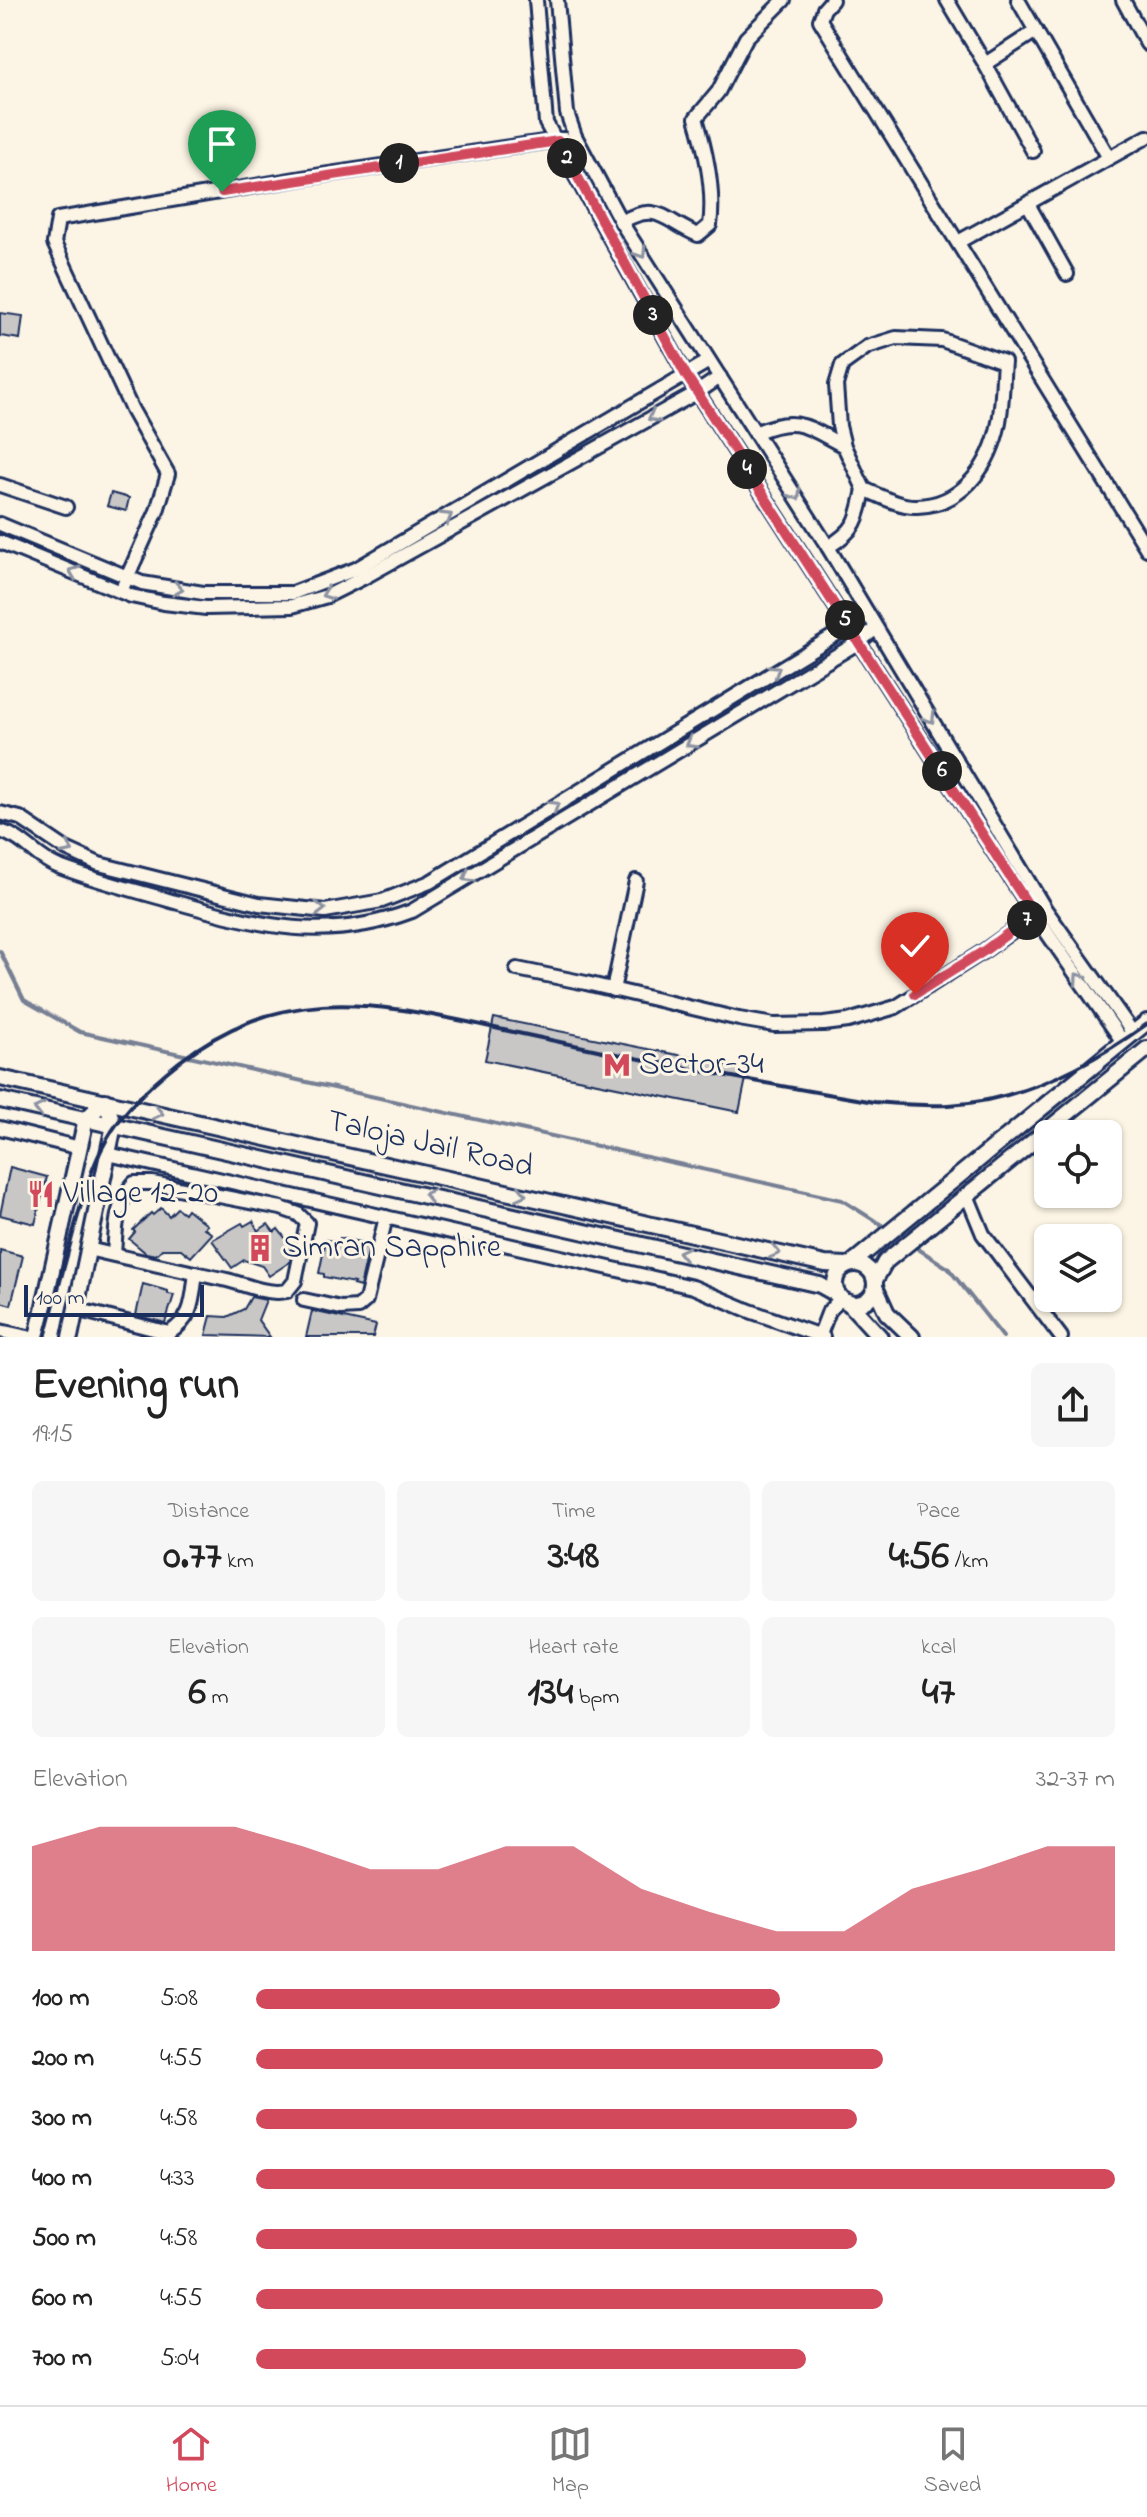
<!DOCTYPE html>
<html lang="en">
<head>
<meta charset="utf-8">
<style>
  :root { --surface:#fff; --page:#f6f6f6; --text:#222; --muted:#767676; --line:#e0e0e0; --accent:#d1495b }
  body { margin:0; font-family:"Indie Flower",sans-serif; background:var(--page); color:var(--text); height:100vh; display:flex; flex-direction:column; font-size:30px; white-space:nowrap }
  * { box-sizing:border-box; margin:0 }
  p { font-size:26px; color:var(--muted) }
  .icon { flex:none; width:44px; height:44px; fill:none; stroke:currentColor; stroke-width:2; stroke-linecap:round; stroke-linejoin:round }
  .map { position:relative; height:1337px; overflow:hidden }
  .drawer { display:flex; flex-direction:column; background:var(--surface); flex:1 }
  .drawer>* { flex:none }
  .tools { position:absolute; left:1034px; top:1120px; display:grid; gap:16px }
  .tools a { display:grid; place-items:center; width:88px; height:88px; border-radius:12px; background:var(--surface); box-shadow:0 2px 6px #0004; font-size:40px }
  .scale { position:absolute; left:24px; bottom:20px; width:180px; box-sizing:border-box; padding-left:8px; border:4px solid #1b2f5e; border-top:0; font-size:22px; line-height:28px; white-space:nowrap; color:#1b2f5e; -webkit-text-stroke:6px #fcf5e5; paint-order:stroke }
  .pin { position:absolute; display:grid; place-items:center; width:68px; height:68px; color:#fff; margin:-82px -34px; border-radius:50% 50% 50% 0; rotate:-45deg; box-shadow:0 0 8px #0007 }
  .pin .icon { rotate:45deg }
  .km { position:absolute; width:40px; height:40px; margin:-20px; border-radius:50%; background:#222; color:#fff; font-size:22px; line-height:40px; text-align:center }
  .round { display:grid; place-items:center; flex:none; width:84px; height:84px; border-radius:12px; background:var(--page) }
  .overview { display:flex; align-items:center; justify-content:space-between; height:136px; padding:0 32px }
  h1 { font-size:44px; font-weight:800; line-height:60px }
  .figures { display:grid; grid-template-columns:repeat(3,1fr); gap:12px; height:136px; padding:8px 32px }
  .figures div { display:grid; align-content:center; border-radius:12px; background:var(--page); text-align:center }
  .figures b { font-size:40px; font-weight:800 }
  .figures small { font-size:22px; font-weight:400 }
  .figures p { font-size:22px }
  .chart { height:224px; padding:16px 32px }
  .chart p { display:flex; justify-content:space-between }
  .chart svg { width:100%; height:144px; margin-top:8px; fill:var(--accent); opacity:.7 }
  ul { padding:0 32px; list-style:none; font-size:26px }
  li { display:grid; grid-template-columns:128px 96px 1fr; align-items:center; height:60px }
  li i { height:20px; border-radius:10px; background:var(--accent) }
  .dock { display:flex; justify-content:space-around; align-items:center; height:112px; border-top:2px solid var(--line); background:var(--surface); font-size:22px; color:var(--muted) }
  .dock a { display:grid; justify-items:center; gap:4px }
  .dock .active { color:var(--accent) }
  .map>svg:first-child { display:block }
</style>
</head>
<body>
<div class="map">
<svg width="1147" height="1337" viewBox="0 0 1147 1337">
  <rect width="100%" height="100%" fill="#fcf5e5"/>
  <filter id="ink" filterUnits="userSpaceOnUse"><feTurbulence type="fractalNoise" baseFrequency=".0125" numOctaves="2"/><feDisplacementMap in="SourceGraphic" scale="16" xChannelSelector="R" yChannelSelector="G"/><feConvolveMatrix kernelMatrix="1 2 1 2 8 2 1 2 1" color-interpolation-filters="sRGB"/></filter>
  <g filter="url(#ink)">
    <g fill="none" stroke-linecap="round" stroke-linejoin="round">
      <g stroke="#767f94" stroke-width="4">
        <path d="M 0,951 L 24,1000 L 80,1032 L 842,1200 L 888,1229"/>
        <path d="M 912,1245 L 948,1268 L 1003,1337"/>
      </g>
    </g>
    <g fill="#c8c7c6" stroke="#1b2f5e" stroke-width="2">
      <path d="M 0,313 L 23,316 L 20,339 L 0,336 Z"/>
      <path d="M 111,493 L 129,498 L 126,511 L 107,506 Z"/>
      <path d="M 494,1018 L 748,1069 L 739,1112 L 485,1060 Z"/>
      <path d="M 10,1167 L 47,1177 L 35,1224 L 0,1215 Z"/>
      <path d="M 161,1208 L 169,1216 L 177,1208 L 184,1213 L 187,1209 L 207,1225 L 204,1228 L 212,1234 L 191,1257 L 181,1249 L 162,1249 L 156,1255 L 146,1253 L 129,1239 L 135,1232 L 133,1230 L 151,1213 L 153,1215 Z"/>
      <path d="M 253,1221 L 258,1231 L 268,1224 L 274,1232 L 278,1229 L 293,1248 L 289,1251 L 291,1254 L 290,1262 L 269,1276 L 262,1266 L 244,1260 L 232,1268 L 212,1240 L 242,1223 L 244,1226 Z"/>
      <path d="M 340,1238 L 364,1243 L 363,1246 L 369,1248 L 360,1287 L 353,1285 L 354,1283 L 324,1277 L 324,1274 L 319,1273 L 326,1240 L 339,1242 Z"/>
      <path d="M 0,1250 L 23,1256 L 11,1305 L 0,1302 Z"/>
      <path d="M 143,1284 L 168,1291 L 168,1294 L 174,1295 L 165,1323 L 136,1315 Z"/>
      <path d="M 251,1297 L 266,1300 L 258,1320 L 270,1337 L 206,1335 L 211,1316 L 227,1317 L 244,1309 Z"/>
      <path d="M 312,1311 L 376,1325 L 373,1337 L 306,1337 Z"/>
    </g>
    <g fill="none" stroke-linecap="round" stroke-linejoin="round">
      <g stroke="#1b2f5e" stroke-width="18">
        <g id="minor">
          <path d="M 536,0 L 546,123 L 686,375 L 1034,914 L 1123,1042"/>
          <path d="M 557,0 L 567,113 L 575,136 L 621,222 L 828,547 L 1045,909 L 1133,1033"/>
          <path d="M 832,0 L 824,9 L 820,20 L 1147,549"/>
          <path d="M 947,0 L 985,64 L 1036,31"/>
          <path d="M 1018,0 L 1109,158"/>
          <path d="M 1123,0 L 1147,44"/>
          <path d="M 985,64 L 1033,151"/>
          <path d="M 1028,204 L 1067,274"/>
          <path d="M 621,222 C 658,201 663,220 698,235 L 710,225 C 715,190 706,151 696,118 L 718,92 L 746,38 L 784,0"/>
          <path d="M 958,242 L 1147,137"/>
          <path d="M 757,432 C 797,415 807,427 844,446 L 839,426 L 836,385 L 842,365 L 867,347 L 896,338 L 942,340 L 1004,362 C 1002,384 1003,409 997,431 C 987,470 960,505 917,506 C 900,507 880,496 864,489 L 844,446"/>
          <path d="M 0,485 L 66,507"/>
          <path d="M 0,524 L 142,583 L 203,593 L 293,593 L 356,569 L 709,361"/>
          <path d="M 0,542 L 131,596 L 164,603 L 206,608 L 292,606 L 327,596 L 363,578 L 698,392 L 720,377"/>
          <path d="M 828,547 C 856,530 858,520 864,489"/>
          <path d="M 121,591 L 157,511 L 168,474 L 132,410 L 54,243 L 58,219 L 303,178 L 564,139"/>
          <path d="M 0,813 L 20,818 L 66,849 L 99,864 L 259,904 L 325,911 L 382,901 L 430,882 L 868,615"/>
          <path d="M 0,831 C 23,837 35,857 57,866 C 93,880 130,889 168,900 C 255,924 322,945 412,911 L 859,642 L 876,628"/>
          <path d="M 517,969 L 586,983 L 739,1019 L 774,1025 L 824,1024 L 848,1021 L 896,1007 L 984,951 L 1039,912"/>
          <path d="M 613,990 L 636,881"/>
          <path d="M 0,1128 L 80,1148"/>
          <path d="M 108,1154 L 693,1287 L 750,1311 L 823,1337"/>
          <path d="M 967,1195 L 983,1234 L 1061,1337"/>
          <path d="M 88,1249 C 134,1260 181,1270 227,1280 C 247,1285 267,1295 287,1291 L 295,1281 L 307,1223 L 298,1214 L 281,1208 L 152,1183 L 134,1183 C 115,1204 116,1228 114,1255"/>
          <path d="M 304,1300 L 341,1308 L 358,1307 L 366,1300 L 386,1217"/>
          <path d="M 76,1309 L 169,1333 C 194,1317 192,1300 196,1273"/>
          <path d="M 0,1331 L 28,1337"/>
          <path d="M 819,1337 L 829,1311 L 841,1298"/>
        </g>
      </g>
      <g stroke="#1b2f5e" stroke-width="20">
        <g id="major">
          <path d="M 0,1078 L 825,1264 L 847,1265"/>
          <path d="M 0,1100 L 820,1285 L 838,1295"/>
          <path d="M 851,1264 L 1147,1022"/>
          <circle cx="855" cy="1284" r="20"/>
          <path d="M 875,1280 L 885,1262 L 1147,1049"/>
          <path d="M 875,1287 L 887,1313 L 912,1337"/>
          <path d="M 848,1302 L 880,1337"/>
          <path d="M 37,1337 L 86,1119 L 105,1101 L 114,1125 L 70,1337"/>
        </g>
      </g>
      <use href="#minor" stroke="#fcf5e5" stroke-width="12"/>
      <use href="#major" stroke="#fcf5e5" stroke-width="14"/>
      <path stroke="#1b2f5e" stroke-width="4" d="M 45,1337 C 55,1300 65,1263 75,1226 C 83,1198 91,1167 106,1141 C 123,1110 151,1084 179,1062 C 276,987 365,1000 477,1024 C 521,1034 564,1043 607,1052 C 696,1071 785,1087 874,1102 C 899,1104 924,1106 949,1105 C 1020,1101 1090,1065 1147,1024"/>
    </g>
    <defs><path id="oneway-chevron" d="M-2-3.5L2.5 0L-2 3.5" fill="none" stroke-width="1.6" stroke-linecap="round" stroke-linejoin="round" transform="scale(2)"/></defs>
    <g stroke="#8c92a2">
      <use href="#oneway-chevron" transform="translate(641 253) rotate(57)"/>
      <use href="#oneway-chevron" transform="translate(653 417) rotate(151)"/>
      <use href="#oneway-chevron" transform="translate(796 495) rotate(58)"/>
      <use href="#oneway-chevron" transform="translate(447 517) rotate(-31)"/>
      <use href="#oneway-chevron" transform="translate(74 572) rotate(-158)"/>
      <use href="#oneway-chevron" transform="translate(178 589) rotate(9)"/>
      <use href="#oneway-chevron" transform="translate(327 594) rotate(159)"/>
      <use href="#oneway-chevron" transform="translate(775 670) rotate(-32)"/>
      <use href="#oneway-chevron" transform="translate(930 718) rotate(59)"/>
      <use href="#oneway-chevron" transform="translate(691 743) rotate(149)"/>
      <use href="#oneway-chevron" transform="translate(554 806) rotate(-32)"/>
      <use href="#oneway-chevron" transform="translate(68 849) rotate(28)"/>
      <use href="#oneway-chevron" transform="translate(468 877) rotate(149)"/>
      <use href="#oneway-chevron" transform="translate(320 909) rotate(1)"/>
      <use href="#oneway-chevron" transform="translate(1079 978) rotate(-125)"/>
      <use href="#oneway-chevron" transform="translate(39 1109) rotate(-167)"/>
      <use href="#oneway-chevron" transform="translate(158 1113) rotate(13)"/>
      <use href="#oneway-chevron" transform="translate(521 1194) rotate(13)"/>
      <use href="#oneway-chevron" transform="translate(429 1195) rotate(-167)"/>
      <use href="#oneway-chevron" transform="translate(775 1252) rotate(13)"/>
      <use href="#oneway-chevron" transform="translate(683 1253) rotate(-167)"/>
    </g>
  </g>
  <g fill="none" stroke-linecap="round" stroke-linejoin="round" filter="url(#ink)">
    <g stroke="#fff" stroke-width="16">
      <path id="route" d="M 222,192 L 558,141 L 686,375 L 1034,914 L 984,951 L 915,994"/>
    </g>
    <use href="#route" stroke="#d1495b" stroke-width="10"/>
  </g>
  <defs>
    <g id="metro-bare" transform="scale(2.16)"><path d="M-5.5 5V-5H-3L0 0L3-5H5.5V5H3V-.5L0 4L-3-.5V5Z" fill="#d1495b" stroke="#fcf5e5" stroke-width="2.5" paint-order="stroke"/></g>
    <g id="restaurant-bare" transform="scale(2.16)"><path d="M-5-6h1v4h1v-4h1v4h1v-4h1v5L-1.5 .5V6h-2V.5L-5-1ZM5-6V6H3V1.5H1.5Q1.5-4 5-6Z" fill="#d1495b" stroke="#fcf5e5" stroke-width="2.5" paint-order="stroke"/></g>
    <g id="building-bare" transform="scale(2.16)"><path d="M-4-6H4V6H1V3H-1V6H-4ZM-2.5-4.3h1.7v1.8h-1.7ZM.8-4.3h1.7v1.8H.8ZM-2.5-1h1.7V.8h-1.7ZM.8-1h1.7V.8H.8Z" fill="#d1495b" stroke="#fcf5e5" stroke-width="2.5" paint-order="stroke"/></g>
  </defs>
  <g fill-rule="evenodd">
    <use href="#metro-bare" x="617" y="1065"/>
    <use href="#restaurant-bare" x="41" y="1194"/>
    <use href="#building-bare" x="260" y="1248"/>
  </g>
  <g text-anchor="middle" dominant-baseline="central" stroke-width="6" stroke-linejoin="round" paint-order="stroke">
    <g font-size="32" fill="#1b2f5e" stroke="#fcf5e5" text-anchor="start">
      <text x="639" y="1065">Sector-34</text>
      <text x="63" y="1194">Village 12-20</text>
      <text x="282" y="1248">Simran Sapphire</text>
    </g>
    <g font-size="32" fill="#1b2f5e" stroke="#fcf5e5">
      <text transform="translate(430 1145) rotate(13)">Taloja Jail Road</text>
    </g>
  </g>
</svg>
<div class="tools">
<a><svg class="icon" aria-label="locate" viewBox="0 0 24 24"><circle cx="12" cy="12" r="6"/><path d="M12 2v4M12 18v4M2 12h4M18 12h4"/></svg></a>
<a><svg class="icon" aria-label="layers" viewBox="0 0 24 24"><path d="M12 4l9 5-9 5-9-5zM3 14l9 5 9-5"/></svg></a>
</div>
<div class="scale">100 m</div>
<div class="pin" style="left:222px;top:192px;background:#1e9e55"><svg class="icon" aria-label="arrive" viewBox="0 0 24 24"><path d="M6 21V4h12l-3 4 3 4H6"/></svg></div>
<div class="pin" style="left:915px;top:994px;background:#d93025"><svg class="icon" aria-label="check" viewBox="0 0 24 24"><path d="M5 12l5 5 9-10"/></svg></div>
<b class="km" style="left:399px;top:163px">1</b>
<b class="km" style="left:567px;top:158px">2</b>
<b class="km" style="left:653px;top:315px">3</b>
<b class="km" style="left:747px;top:469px">4</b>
<b class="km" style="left:845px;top:620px">5</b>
<b class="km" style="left:942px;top:771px">6</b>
<b class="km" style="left:1027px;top:920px">7</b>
</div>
<section class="drawer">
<div class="overview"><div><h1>Evening run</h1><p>19:15</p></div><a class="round"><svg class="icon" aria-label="share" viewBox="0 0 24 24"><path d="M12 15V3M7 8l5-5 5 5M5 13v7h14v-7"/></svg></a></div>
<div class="figures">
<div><p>Distance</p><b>0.77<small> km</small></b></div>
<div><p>Time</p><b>3:48</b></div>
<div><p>Pace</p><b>4:56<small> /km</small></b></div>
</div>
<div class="figures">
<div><p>Elevation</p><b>6<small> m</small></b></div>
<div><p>Heart rate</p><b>134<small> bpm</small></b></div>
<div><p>kcal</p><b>47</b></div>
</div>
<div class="chart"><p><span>Elevation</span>32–37 m</p>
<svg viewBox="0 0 160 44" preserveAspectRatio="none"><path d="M0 44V12L10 6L20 6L30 6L40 12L50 19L60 19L70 12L80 12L90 25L100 32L110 38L120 38L130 25L140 19L150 12L160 12V44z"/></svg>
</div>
<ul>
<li><b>100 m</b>5:08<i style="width:61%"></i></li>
<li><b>200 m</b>4:55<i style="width:73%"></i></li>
<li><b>300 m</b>4:58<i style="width:70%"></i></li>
<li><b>400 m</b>4:33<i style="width:100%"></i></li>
<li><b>500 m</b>4:58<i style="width:70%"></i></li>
<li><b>600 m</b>4:55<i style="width:73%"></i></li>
<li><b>700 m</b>5:04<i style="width:64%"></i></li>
</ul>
</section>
<nav class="dock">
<a class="active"><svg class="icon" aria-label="home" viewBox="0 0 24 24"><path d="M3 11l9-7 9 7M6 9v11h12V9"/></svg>Home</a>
<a><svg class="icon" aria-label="map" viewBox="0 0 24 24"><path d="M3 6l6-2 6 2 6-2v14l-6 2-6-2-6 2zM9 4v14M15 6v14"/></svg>Map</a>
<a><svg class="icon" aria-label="saved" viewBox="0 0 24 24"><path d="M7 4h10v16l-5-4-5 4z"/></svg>Saved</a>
</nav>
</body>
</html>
